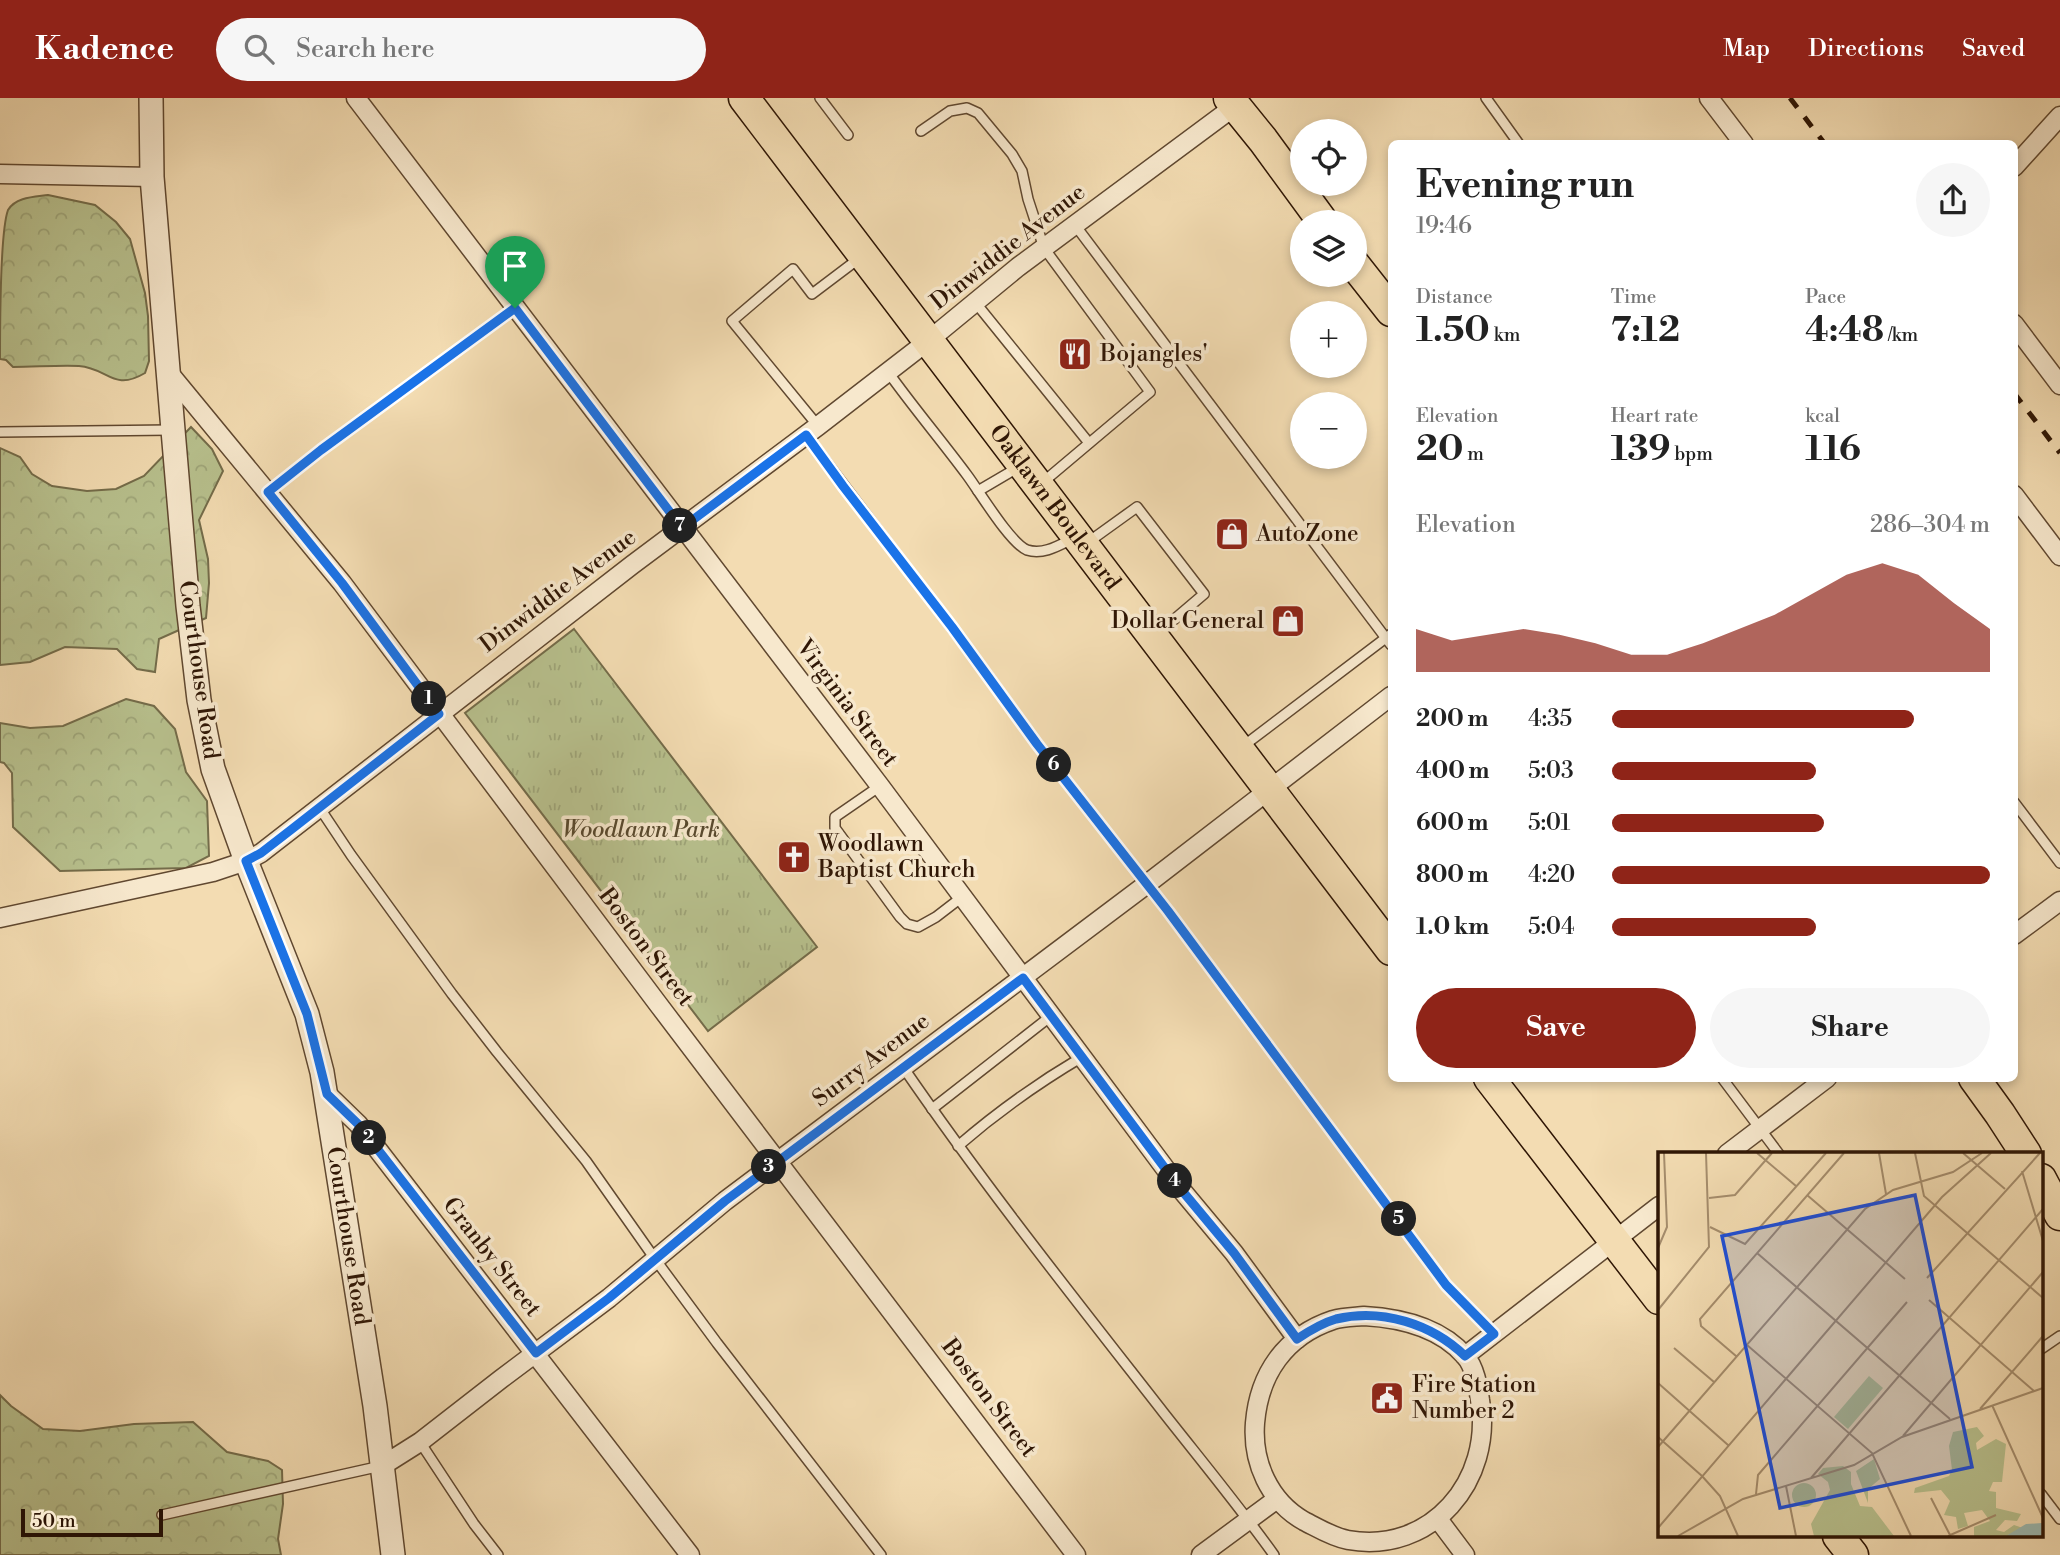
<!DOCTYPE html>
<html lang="en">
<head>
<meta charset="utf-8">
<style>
  :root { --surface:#fff; --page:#f6f6f6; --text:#222; --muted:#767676; --accent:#8f2418 }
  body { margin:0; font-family:"Libre Bodoni",serif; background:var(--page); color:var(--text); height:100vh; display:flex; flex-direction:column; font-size:26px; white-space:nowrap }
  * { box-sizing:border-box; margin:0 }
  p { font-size:23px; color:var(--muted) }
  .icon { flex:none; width:38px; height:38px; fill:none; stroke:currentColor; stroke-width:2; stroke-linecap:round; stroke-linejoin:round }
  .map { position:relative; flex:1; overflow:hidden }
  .drawer { position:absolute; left:1388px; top:42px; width:630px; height:942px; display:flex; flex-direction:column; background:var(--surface); border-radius:10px; box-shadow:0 4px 10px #0003 }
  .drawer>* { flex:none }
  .buttons { position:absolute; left:1290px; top:21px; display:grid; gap:14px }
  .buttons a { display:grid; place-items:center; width:77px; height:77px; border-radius:50%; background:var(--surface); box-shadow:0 4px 10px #0003; font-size:35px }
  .scale { position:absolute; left:21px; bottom:18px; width:142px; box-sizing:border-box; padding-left:7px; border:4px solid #2f1605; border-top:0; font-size:19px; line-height:24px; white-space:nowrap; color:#2f1605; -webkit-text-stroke:5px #f7e8cd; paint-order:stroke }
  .pin { position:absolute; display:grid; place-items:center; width:60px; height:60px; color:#fff; margin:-72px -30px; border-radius:50% 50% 50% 0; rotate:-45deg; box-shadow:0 0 7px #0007 }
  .pin .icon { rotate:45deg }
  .km { position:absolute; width:35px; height:35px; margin:-18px; border-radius:50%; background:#222; color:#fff; font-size:19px; line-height:35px; text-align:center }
  .round { display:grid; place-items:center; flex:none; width:74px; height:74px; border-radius:37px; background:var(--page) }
  .summary { display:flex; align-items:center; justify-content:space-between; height:119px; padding:0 28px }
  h1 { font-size:38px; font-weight:800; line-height:52px }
  .figures { display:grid; grid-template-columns:repeat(3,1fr); gap:10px; height:119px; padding:7px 28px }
  .figures div { display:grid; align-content:center }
  .figures b { font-size:35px; font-weight:800 }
  .figures small { font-size:19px; font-weight:400 }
  .figures p { font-size:19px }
  .chart { height:196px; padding:14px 28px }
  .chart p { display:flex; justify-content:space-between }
  .chart svg { width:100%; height:126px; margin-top:7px; fill:var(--accent); opacity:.7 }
  .cta { display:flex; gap:14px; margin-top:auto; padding:14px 28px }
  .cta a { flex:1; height:80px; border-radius:42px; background:var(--accent); color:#fff; font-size:28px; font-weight:800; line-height:80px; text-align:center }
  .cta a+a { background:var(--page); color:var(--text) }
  ul { padding:0 28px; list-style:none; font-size:23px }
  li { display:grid; grid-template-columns:112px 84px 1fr; align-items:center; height:52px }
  li i { height:18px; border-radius:9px; background:var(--accent) }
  header { display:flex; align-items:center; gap:42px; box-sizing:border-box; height:98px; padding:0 35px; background:var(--accent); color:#fff }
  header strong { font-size:33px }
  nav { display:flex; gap:38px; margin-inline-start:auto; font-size:24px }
  .search { width:490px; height:63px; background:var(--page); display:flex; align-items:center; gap:18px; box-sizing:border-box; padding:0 24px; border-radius:38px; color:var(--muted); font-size:26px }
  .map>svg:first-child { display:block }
</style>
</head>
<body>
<header>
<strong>Kadence</strong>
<div class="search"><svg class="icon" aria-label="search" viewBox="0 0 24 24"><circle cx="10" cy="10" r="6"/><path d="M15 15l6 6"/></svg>Search here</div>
<nav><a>Map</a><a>Directions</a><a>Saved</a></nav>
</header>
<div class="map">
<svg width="2060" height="1457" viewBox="0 0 2060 1457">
  <defs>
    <pattern id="forest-crowns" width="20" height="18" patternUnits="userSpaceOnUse" patternTransform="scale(1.75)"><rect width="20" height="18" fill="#b8c18e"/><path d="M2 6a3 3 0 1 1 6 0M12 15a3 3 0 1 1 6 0" fill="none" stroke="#9ea579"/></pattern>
    <pattern id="park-tufts" width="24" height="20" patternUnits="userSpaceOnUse" patternTransform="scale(1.75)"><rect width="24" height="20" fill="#b8c18e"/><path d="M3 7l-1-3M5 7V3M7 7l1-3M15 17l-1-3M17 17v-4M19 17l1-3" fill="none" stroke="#9ea579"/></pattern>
  </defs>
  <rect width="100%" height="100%" fill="#f3dcb2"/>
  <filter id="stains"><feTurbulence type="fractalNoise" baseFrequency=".00286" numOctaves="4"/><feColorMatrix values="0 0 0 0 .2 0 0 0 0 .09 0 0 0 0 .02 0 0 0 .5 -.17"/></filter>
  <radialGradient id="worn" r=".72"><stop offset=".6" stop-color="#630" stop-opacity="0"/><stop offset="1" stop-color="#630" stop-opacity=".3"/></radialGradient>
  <g fill="url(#forest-crowns)" stroke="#746c4a" stroke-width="2">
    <path d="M 48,97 L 95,107 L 116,124 L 130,141 L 145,195 L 148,218 L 149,263 L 145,275 C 113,294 108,270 79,268 C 58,267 35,269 13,269 L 6,262 L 0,261 C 0,230 0,134 8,112 C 16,99 34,99 48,97 Z"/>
    <path d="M 191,329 L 212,351 L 223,373 L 199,422 L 208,461 L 209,485 L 206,520 L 159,541 L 155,574 L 137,571 L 117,551 L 65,549 L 30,564 L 0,567 L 0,350 L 20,359 L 32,376 L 52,388 L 87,393 L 116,391 L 144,378 Z"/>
    <path d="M 126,601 L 154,608 L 175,631 L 186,674 L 207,703 L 209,758 L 186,770 L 60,773 L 13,729 L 12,675 L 4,665 L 0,664 L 0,625 L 30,630 L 63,628 Z"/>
    <path d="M 0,1297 L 11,1308 L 43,1331 L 80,1333 L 134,1326 L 193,1324 L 227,1354 L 268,1363 L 282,1372 L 283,1406 L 278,1441 L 281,1457 L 0,1457 Z"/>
  </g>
  <path fill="url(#park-tufts)" stroke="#746c4a" stroke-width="2" d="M 574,531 L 817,849 L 708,933 L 465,615 Z"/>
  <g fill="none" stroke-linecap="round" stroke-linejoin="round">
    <g stroke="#604830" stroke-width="12">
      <g id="service">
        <path d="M 820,0 L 848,37"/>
        <path d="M 1486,0 L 1519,46"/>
        <path d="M 921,33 L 950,13 L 967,10 L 978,15 L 1012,56 L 1022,73 L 1028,101 L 1044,150 L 1150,294 L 1042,385"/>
        <path d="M 1075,127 L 1391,547"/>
        <path d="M 975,204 L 1089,345"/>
        <path d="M 888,274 C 913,309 941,342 967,377 C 979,393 1010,445 1027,452 C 1043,457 1058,448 1072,441"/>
        <path d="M 818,328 L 732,223 L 793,171 L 812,196 L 861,159"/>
        <path d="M 0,334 L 171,332"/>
        <path d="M 806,337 L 986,575 L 1037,646 L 1168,813 L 1446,1187 L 1494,1236"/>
        <path d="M 978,393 L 1019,369"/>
        <path d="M 268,394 L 321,352 L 515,210"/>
        <path d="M 1087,445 L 1137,409 L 1204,496 L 1157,536"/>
        <path d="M 1242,649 L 1391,536"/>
        <path d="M 880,688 L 835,719 L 835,730 L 900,819 L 907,826 L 918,829 L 936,819 L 962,799"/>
        <path d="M 2014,704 L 2060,765"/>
        <path d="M 319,709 L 351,757 L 452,896 L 497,954 L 586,1063 L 655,1161 L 717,1245 L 881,1457"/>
        <path d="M 903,969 C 984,1087 1074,1200 1163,1314 C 1200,1361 1239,1408 1274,1457"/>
        <path d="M 1722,980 L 1779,1056"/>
        <path d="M 932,1011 L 1051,918"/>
        <path d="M 958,1048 C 996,1015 1038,985 1082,959"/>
        <path d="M 2041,1251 L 2060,1238"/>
        <path d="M 420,1344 L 474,1426 L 498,1457"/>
        <path d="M 2041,1396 L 2060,1421"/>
        <path d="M 162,1417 L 381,1368"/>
      </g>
    </g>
    <g stroke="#604830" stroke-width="21">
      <g id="minor">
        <path d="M 356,0 L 880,688 L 1179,1089 L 1234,1155 L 1297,1241"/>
        <path d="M 1709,0 L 1744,46"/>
        <path d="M 2014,69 L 2060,18"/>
        <path d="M 0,76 L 152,79"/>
        <path d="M 2014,226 L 2060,287"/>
        <path d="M 169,275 L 342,485 L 658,906 L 1076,1457"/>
        <path d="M 2014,397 L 2060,458"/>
        <path d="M 0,820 L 213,774 L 246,763 L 261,755 L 632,467 L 818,328 L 928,243 L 1018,169 L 1235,8"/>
        <path d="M 2014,837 L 2060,803"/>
        <path d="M 327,996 L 358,1026 L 690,1457"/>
        <path d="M 1727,1056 L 1827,980"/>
        <path d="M 1364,1218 C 1400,1220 1440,1229 1465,1258 C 1475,1269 1478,1288 1480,1302 C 1494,1382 1431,1457 1348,1442 C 1332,1439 1318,1430 1304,1423 C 1269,1403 1252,1364 1255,1325 C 1259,1276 1285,1238 1333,1222 C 1343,1219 1354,1219 1364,1218 Z"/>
        <path d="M 1465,1258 L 1659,1108"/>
        <path d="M 382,1368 L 420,1344 L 501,1281 L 609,1200 L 725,1103 L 1147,786 L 1391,598"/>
        <path d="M 1438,1421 L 1465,1457"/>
        <path d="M 1201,1457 L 1277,1401"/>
      </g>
    </g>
    <g stroke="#604830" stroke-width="26">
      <path id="tertiary" d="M 151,0 L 152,79 L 173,332 L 188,508 L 199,602 L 213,671 L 246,763 L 307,916 L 322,974 L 375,1308 L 393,1457"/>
    </g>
    <g stroke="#2f1605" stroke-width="33">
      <g id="trunk">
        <path id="s1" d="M 744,0 L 1391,852"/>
        <path d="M 1229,0 L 1263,42 L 1323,124"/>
        <path d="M 1354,166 L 1391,213"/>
        <path d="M 1489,980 L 1659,1201"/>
        <path d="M 1974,980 L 2000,1016 L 2026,1056"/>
        <path d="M 2041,1081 L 2060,1117"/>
        <path d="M 1838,1438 L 1853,1457"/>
      </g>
    </g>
    <use href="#service" stroke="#f7e8cd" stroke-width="9"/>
    <use href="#minor" stroke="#f7e8cd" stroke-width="18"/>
    <use href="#tertiary" stroke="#f7e8cd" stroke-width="23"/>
    <use href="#trunk" stroke="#f3dcb2" stroke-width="30"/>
    <g stroke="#2f1605" stroke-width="5" stroke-dasharray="12 12" stroke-linecap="butt">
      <path d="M 1790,0 L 1825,46"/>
      <path d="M 2014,295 L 2060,355"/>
    </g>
  </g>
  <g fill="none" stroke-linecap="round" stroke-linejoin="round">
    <g stroke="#fff" stroke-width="14">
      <path id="route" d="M 515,210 L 682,430 L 806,337 L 843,388 L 952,529 L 1037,646 L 1168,813 L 1446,1187 L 1494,1236 L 1465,1258 C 1432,1226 1382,1210 1336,1221 C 1322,1225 1309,1233 1297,1241 L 1234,1155 L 1179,1089 L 1023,880 L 725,1103 L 609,1200 L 536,1255 L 358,1026 L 327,996 L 307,916 L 246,763 L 261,755 L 292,731 L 439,616 L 342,485 L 268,394 L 321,352 Z"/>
    </g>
    <use href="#route" stroke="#1a73e8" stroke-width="9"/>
  </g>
  <defs>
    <g id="restaurant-square" transform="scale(1.75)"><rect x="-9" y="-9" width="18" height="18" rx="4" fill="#8f2418" stroke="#f7e8cd"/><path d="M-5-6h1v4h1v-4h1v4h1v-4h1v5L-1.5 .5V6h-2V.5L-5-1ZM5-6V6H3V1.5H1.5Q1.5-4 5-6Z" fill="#fff"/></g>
    <g id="shop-square" transform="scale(1.75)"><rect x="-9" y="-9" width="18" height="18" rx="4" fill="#8f2418" stroke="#f7e8cd"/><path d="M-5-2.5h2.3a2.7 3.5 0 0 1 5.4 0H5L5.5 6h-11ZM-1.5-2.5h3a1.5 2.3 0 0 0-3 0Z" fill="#fff"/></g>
    <g id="church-square" transform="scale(1.75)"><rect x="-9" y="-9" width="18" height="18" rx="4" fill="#8f2418" stroke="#f7e8cd"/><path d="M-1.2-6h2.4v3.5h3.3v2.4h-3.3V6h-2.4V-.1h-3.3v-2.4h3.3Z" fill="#fff"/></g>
    <g id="civic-square" transform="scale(1.75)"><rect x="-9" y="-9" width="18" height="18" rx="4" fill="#8f2418" stroke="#f7e8cd"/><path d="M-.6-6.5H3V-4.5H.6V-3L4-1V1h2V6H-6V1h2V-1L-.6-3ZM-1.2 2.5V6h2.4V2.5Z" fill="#fff"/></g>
  </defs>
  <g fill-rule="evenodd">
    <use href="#restaurant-square" x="1075" y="256"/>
    <use href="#shop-square" x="1232" y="436"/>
    <use href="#shop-square" x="1288" y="523"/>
    <use href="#church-square" x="794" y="759"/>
    <use href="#civic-square" x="1387" y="1300"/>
  </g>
  <g text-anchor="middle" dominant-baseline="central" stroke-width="7" stroke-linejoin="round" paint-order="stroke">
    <g font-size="23" fill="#2f1605" stroke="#f7e8cd">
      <text transform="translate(1008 149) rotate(-38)">Dinwiddie Avenue</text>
      <text stroke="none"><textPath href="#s1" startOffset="514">Oaklawn Boulevard</textPath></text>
      <text transform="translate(558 493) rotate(-37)">Dinwiddie Avenue</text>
      <text transform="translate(199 572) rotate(82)">Courthouse Road</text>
      <text transform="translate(847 605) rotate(53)">Virginia Street</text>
      <text transform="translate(646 849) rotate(53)">Boston Street</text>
      <text transform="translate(871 962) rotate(-37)">Surry Avenue</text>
      <text transform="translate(348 1138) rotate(81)">Courthouse Road</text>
      <text transform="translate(492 1159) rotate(52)">Granby Street</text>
      <text transform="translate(989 1300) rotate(53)">Boston Street</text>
    </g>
    <g font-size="23" fill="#2f1605" stroke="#f7e8cd" text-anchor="start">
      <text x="1100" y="256">Bojangles'</text>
      <text x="1256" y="436">AutoZone</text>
      <text x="1264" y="523" text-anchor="end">Dollar General</text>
      <text x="818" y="746">Woodlawn<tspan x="818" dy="26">Baptist Church</tspan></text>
      <text x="1412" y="1287">Fire Station<tspan x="1412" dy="26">Number 2</tspan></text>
    </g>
    <g font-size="23" font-style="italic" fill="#58492e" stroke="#f7e8cd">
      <text x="641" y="732">Woodlawn Park</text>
    </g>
  </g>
  <g transform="translate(1658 1054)">
    <rect width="385" height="385" fill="#f3dcb2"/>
    <path d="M 319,275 L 326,284 L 318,291 L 319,298 L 338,287 L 348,292 L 344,330 L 335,330 L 331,339 L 338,340 L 338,356 L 363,362 L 359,369 L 347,368 L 338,378 L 346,380 L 356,373 L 365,376 L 348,384 L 316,384 L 316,375 L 332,369 L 324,358 L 306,361 L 310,374 L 300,377 L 298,365 L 286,363 L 292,349 L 283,338 L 256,341 L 257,336 L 291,324 L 294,318 L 291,294 L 295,280 ZM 216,307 L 222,327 L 210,337 L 210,351 L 198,319 ZM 185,314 L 193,320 L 193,332 L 202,354 L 214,355 L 236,384 L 156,384 L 153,372 L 172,338 L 170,330 L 160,322 L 165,316 ZM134 343a12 12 0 1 1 24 0a12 12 0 1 1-24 0Z" fill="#b8c18e"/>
    <path d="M 211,224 L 225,236 L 190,277 L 176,265 Z" fill="#b8c18e"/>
    <path d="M 368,372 L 384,371 L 385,384 L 348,384 Z" fill="#9cbab2"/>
    <path fill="none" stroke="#a58d6d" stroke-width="2" d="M 99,1 L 138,34M 221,1 L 228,42M 257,1 L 266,44 L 385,146M 305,1 L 347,37M 364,19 L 385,89M 149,43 L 247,127M 51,46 L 77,43 L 114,1M 52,75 L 87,92 L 168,1M 0,96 L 9,75 L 6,1M 99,101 L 292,267M 269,126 L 382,1M 271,148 L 376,239M 0,158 L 51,95 L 48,1M 89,193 L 214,301 L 253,384M 16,196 L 56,230M 78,204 L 43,174 L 42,167 L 186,1M 0,231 L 70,293M 334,253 L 385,366M 322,257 L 385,184M 245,284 L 385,120M 0,285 L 44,324M 0,295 L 207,57 L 235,38 L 295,20 L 324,1M 44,324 L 62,344 L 80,384M 153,326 L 385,57M 128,334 L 138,384M 98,342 L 100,323 L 249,150M 273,346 L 292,383M 0,376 L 284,45 L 333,1M 20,384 L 85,347 L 196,313 L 244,285 L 385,236M 290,384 L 338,363"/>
    <path fill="#1d4ed8" fill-opacity="0.15" stroke="#1d4ed8" stroke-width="3.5" d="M 257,43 L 314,315 L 122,356 L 64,84 Z"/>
    <rect width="385" height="385" fill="none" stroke="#2f1605" stroke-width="3.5"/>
  </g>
  <rect width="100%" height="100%" filter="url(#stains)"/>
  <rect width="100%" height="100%" fill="url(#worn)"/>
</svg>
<div class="buttons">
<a><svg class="icon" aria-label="locate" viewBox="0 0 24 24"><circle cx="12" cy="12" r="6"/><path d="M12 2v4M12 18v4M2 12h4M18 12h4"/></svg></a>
<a><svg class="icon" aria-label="layers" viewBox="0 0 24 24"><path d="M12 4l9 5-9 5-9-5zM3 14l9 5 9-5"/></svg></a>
<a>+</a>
<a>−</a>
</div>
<div class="scale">50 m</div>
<div class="pin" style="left:515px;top:210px;background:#1e9e55"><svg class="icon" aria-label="arrive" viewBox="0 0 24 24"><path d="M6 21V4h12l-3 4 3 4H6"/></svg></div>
<b class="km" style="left:429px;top:601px">1</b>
<b class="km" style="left:369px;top:1040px">2</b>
<b class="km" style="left:769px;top:1069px">3</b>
<b class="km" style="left:1175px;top:1083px">4</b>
<b class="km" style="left:1399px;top:1121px">5</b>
<b class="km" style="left:1054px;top:667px">6</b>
<b class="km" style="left:680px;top:428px">7</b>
<section class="drawer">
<div class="summary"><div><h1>Evening run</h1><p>19:46</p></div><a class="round"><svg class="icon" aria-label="share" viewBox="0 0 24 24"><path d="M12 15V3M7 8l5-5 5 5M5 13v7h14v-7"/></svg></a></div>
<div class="figures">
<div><p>Distance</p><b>1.50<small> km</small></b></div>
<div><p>Time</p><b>7:12</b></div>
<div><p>Pace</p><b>4:48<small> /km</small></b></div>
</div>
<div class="figures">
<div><p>Elevation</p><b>20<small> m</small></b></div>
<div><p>Heart rate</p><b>139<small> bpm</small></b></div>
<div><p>kcal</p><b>116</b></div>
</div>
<div class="chart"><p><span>Elevation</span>286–304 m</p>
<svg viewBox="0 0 160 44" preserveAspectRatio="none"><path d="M0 44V29L10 33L20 31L30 29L40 31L50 34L60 38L70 38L80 34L90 29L100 24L110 17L120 10L130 6L140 10L150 20L160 29V44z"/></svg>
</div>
<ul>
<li><b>200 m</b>4:35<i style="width:80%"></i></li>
<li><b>400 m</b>5:03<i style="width:54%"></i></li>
<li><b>600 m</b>5:01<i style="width:56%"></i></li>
<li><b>800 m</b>4:20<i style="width:100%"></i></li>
<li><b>1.0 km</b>5:04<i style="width:54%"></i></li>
</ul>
<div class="cta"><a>Save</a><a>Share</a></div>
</section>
</div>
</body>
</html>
